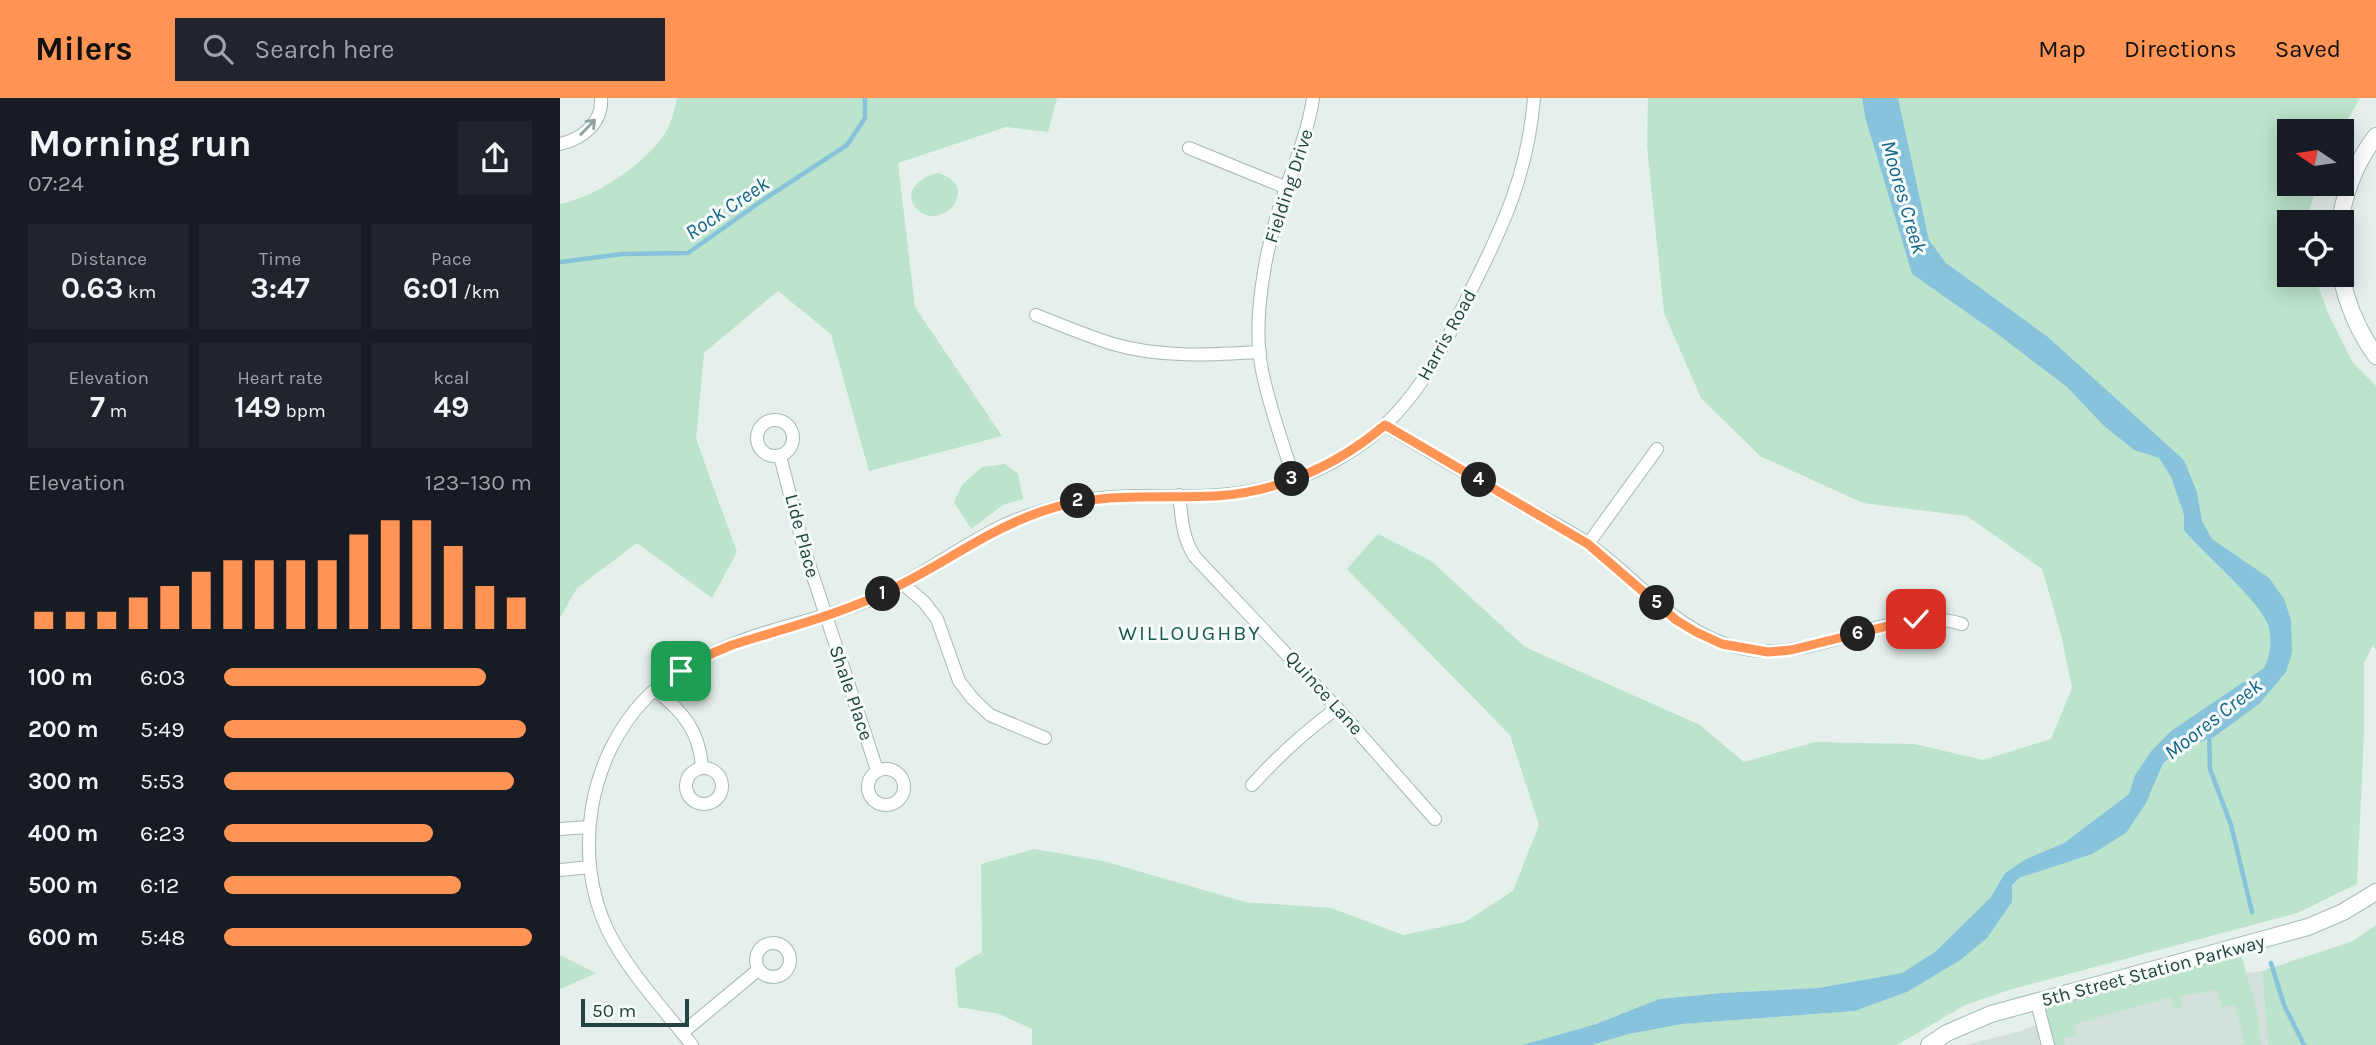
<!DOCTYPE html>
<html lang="en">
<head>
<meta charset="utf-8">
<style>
  :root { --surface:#171b24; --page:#20242c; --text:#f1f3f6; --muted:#9ea1a6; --accent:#ff9454 }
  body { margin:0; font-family:Karla,sans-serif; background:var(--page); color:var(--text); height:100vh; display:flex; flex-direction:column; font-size:26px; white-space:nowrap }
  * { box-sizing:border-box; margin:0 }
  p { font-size:23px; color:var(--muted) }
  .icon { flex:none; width:38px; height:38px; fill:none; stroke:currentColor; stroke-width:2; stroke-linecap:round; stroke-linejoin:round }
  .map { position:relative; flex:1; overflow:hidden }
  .sheet { display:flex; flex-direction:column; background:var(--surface); width:560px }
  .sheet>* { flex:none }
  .needle { width:46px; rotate:283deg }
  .buttons { position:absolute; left:1717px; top:21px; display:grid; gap:14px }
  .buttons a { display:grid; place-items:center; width:77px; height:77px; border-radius:0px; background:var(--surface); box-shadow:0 4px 18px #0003; font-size:35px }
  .scale { position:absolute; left:21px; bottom:18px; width:108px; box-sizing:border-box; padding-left:7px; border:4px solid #21443f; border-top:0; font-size:19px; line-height:24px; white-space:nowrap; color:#21443f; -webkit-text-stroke:5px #f6fbf9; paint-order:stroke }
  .pin { position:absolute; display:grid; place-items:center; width:60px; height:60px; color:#fff; margin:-30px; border-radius:14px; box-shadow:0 4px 10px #0006 }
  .km { position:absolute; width:35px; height:35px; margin:-18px; border-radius:50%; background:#222; color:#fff; font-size:19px; line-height:35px; text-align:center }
  .round { display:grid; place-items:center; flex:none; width:74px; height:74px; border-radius:0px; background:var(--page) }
  .overview { display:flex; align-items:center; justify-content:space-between; height:119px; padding:0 28px }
  h1 { font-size:38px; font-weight:700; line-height:52px }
  .figures { display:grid; grid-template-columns:repeat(3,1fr); gap:10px; height:119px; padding:7px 28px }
  .figures div { display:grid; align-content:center; border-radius:0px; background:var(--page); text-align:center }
  .figures b { font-size:30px; font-weight:700 }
  .figures small { font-size:19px; font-weight:400 }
  .figures p { font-size:19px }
  .chart { height:196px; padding:14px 28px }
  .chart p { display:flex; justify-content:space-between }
  .chart svg { width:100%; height:126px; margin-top:7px; stroke:var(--accent); stroke-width:6 }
  ul { padding:0 28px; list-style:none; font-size:23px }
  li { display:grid; grid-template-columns:112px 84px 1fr; align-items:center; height:52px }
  li i { height:18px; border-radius:9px; background:var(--accent) }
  header { display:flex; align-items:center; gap:42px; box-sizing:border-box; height:98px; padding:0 35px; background:var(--accent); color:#111 }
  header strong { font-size:33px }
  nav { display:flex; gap:38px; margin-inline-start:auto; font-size:24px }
  .search { width:490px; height:63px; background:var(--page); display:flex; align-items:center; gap:18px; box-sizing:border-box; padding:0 24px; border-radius:0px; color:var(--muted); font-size:26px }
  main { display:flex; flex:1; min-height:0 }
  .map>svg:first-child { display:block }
</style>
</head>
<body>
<header>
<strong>Milers</strong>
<div class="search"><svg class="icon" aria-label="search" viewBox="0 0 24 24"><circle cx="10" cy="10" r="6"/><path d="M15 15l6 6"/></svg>Search here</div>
<nav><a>Map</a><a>Directions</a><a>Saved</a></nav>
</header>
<main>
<section class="sheet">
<div class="overview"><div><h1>Morning run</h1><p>07:24</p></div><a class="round"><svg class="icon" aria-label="share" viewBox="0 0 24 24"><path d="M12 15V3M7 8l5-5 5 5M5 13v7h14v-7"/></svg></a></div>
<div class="figures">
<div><p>Distance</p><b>0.63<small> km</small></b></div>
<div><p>Time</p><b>3:47</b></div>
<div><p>Pace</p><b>6:01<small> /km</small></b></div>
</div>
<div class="figures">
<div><p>Elevation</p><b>7<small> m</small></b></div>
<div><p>Heart rate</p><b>149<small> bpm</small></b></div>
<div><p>kcal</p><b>49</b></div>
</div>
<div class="chart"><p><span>Elevation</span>123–130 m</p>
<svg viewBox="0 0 160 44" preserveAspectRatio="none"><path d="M5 44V38M15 44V38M25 44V38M35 44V33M45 44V29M55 44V24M65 44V20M75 44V20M85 44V20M95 44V20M105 44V11M115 44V6M125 44V6M135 44V15M145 44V29M155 44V33"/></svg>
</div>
<ul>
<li><b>100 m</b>6:03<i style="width:85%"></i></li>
<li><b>200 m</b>5:49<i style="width:98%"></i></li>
<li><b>300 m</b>5:53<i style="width:94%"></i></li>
<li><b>400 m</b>6:23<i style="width:68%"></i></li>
<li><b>500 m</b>6:12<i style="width:77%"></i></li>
<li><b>600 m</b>5:48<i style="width:100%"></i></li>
</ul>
</section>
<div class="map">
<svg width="1816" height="947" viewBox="0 0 1816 947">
  <rect width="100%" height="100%" fill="#e5f0ec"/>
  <path fill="#d3e0dc" d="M 1702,873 L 1708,947 L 1405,947 L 1461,933 L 1508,912 L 1601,887 Z"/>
  <g fill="#bce3cb">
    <path d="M 117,0 L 497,0 L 488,34 L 446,29 L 338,65 L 355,209 L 442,338 L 309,373 L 271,236 L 218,193 L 144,255 L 136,341 L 177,454 L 152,500 L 77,445 L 17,490 L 0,520 L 0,106 C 35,100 90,63 107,32 C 112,22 115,11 117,0 Z"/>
    <path d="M 1088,0 L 1302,0 L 1305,19 L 1352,176 L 1436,235 L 1507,289 L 1543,327 L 1574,352 L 1599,360 L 1611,379 L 1624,417 L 1624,432 C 1642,451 1702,505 1708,527 C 1712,542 1711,556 1704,570 L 1611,633 L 1592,652 L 1575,677 L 1569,696 L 1504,745 L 1466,761 L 1445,775 L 1431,799 L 1375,854 L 1342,875 L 1258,890 L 1161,895 L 1099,901 L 1036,926 L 962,947 L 472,947 L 472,931 L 439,916 L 398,909 L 395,870 L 422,854 L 421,766 L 474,751 L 543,763 L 685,804 L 771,810 L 843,837 L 905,824 L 953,793 L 979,727 L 950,637 L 787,471 L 818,436 L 871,463 L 965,549 L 1140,627 L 1184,664 L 1255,644 L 1354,646 L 1423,662 L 1491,641 L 1512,590 L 1501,536 L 1482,471 L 1407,418 L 1303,405 L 1200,358 L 1141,300 L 1104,215 L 1087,48 Z"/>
    <path d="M 1338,0 L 1800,0 L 1781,33 L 1729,33 L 1729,86 L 1758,86 L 1748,115 L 1749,124 L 1729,124 L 1729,177 L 1754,177 L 1769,217 L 1793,265 L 1816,288 L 1816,552 L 1813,547 L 1804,565 L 1804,636 L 1797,786 L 1737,815 L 1449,892 L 1405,907 L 1337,947 L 1032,947 L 1069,936 L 1122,926 L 1295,913 L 1347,894 L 1399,863 L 1459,780 L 1477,774 L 1586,705 L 1603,667 L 1620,651 L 1654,639 L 1732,556 L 1652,442 L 1642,423 L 1637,394 L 1624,362 L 1488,239 L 1386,165 L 1369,142 Z"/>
    <path d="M 379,75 C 424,90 377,139 354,108 C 343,91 364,77 379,75 Z"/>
    <path d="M 445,366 L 458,376 L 463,401 L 443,407 L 411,431 L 394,404 L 402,387 L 422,369 Z"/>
    <path d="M 1816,827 L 1816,947 L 1708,947 L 1702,873 L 1793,843 Z"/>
    <path d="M 1679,849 L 1697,913 L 1701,947 L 1679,947 L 1685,944 L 1674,906 L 1662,910 L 1658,892 L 1620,898 L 1621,909 L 1614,911 L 1610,899 L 1515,926 L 1518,936 L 1503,941 L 1505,947 L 1488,947 L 1477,905 Z"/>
    <path d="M 0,857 L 36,875 L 37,875 L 0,891 Z"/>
  </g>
  <path fill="#87c3da" d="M 1302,0 L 1338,0 L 1369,142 L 1386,165 L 1488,239 L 1624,362 L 1637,394 L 1642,423 L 1652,441 L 1709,480 L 1724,501 L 1731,522 L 1732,555 L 1726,574 L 1699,606 L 1654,639 L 1620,651 L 1603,666 L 1586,705 L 1566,735 L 1532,756 L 1459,780 L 1452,788 L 1452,804 L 1427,840 L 1399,863 L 1347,894 L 1295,913 L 1122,926 L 1069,936 L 1032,947 L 962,947 L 1036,926 L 1099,901 L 1161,895 L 1258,890 L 1342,875 L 1375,854 L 1431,799 L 1445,775 L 1466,761 L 1504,745 L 1569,696 L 1575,677 L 1592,652 L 1611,633 L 1704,570 C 1711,556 1712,542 1708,527 C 1701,504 1642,454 1624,432 L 1624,417 L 1611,379 L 1599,360 L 1574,352 L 1543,327 L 1507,289 L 1436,235 L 1352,176 L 1305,19 Z"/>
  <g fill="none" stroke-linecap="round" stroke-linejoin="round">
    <g stroke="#87c3da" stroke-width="4.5">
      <path d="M 0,164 L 62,156 L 128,155 L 203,102 L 287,47 L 305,20 L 305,0"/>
      <path d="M 1649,636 L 1650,671 L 1671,727 L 1692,814"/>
      <path d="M 1711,865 L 1724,907 L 1744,947"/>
    </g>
    <g stroke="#a6b9b5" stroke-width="14">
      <g id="street">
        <path d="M 0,46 C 22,41 43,25 41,0"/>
        <path d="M 629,50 L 727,90"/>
        <path d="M 476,217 C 501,227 527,238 553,246 C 601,260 651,257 700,254"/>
        <circle cx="215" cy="340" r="18"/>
        <path d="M 825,327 C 870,355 917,381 963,408 C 984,420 1007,431 1027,445 C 1080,482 1117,538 1184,551 C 1259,565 1334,504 1402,526"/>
        <path d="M 220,358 L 244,451 L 317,672"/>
        <path d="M 734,381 C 723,345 709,309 702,272 C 692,224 705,154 720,108 C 732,70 747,40 753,0"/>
        <path d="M 619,397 C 622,420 622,440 635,459 L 777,610 L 875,721"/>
        <path d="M 1028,446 L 1097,351"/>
        <path d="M 343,486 L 364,504 L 377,521 L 399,583 L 413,601 L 430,617 L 485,640"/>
        <path d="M 95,592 C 123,613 140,634 142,670"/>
        <circle cx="144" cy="688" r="18"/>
        <circle cx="326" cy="689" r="18"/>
        <path d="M 692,687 C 718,658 746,633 777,610"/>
        <path d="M 0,731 L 29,729"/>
        <path d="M 0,772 L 30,769"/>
        <circle cx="213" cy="862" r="17"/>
        <path d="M 1477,905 L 1488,947"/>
        <path d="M 122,935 L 198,872"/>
        <path d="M 132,947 C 105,913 67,872 48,833 C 12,758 28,660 86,600 C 104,582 129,568 151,556 C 199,531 256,524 307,503 C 355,483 397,450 444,427 C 465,418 488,410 511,405 C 559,393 610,401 659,397 C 703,394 748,380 785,357 C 850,319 880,257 911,192 C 944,127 968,74 974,0"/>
      </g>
    </g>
    <g stroke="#a2bdb7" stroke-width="18">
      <g id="secondary">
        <path d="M 1780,124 C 1785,92 1796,64 1816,38"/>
        <path d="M 1781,177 C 1787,207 1798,233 1816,258"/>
        <path d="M 1369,947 L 1387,935 L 1431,916 L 1748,829 L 1783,814 L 1816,794"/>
      </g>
    </g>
    <use href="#street" stroke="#fff" stroke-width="12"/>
    <use href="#secondary" stroke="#fff" stroke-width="16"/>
  </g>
  <defs><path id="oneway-shaft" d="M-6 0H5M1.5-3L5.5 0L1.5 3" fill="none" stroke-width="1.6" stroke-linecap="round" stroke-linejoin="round" transform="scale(1.75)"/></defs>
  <use stroke="#90a29f" href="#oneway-shaft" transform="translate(28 29) rotate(-46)"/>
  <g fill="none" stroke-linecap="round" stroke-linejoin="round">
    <g stroke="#fff" stroke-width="14">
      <path id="route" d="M 121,573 L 153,555 L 172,547 C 225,530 282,516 332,491 C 384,466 427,432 483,413 C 540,393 598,401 656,398 C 719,394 778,367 825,327 L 1028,446 L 1116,522 L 1136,534 L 1162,546 L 1208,554 L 1231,552 L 1356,521"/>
    </g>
    <use href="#route" stroke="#ff9454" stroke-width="9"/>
  </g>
  <g text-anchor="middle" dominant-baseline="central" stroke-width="6" stroke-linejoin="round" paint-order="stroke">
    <g font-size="19" fill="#21443f" stroke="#f6fbf9">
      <text transform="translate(729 88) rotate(-72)">Fielding Drive</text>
      <text transform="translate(887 237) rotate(-61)">Harris Road</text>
      <text transform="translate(242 438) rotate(75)">Lide Place</text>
      <text transform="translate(291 595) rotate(71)">Shale Place</text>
      <text transform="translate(764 595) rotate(48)">Quince Lane</text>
      <text transform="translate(1593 873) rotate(-15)">5th Street Station Parkway</text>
    </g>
    <g font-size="21" font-style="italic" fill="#136689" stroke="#f6fbf9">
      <text transform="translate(1344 99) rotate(74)">Moores Creek</text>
      <text transform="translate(167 110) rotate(-34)">Rock Creek</text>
      <text transform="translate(1653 621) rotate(-38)">Moores Creek</text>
    </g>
    <g font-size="21" letter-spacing="2" fill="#1a5a52" stroke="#f6fbf9">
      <text x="630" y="535">WILLOUGHBY</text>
    </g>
  </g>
</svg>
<div class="buttons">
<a><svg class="needle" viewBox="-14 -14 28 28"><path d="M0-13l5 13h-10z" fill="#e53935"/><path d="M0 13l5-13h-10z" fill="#9ea1a6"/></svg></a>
<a><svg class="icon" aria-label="locate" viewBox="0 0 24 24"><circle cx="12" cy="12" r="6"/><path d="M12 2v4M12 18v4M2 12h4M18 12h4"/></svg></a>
</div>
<div class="scale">50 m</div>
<div class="pin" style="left:121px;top:573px;background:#1e9e55"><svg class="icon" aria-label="arrive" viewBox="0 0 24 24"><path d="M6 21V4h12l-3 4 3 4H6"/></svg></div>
<div class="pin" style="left:1356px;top:521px;background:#d93025"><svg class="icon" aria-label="check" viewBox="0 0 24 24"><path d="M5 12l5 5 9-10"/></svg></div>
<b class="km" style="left:323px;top:496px">1</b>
<b class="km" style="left:518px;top:403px">2</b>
<b class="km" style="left:732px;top:381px">3</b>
<b class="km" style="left:919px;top:382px">4</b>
<b class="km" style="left:1097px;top:505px">5</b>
<b class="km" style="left:1298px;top:536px">6</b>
</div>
</main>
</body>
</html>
